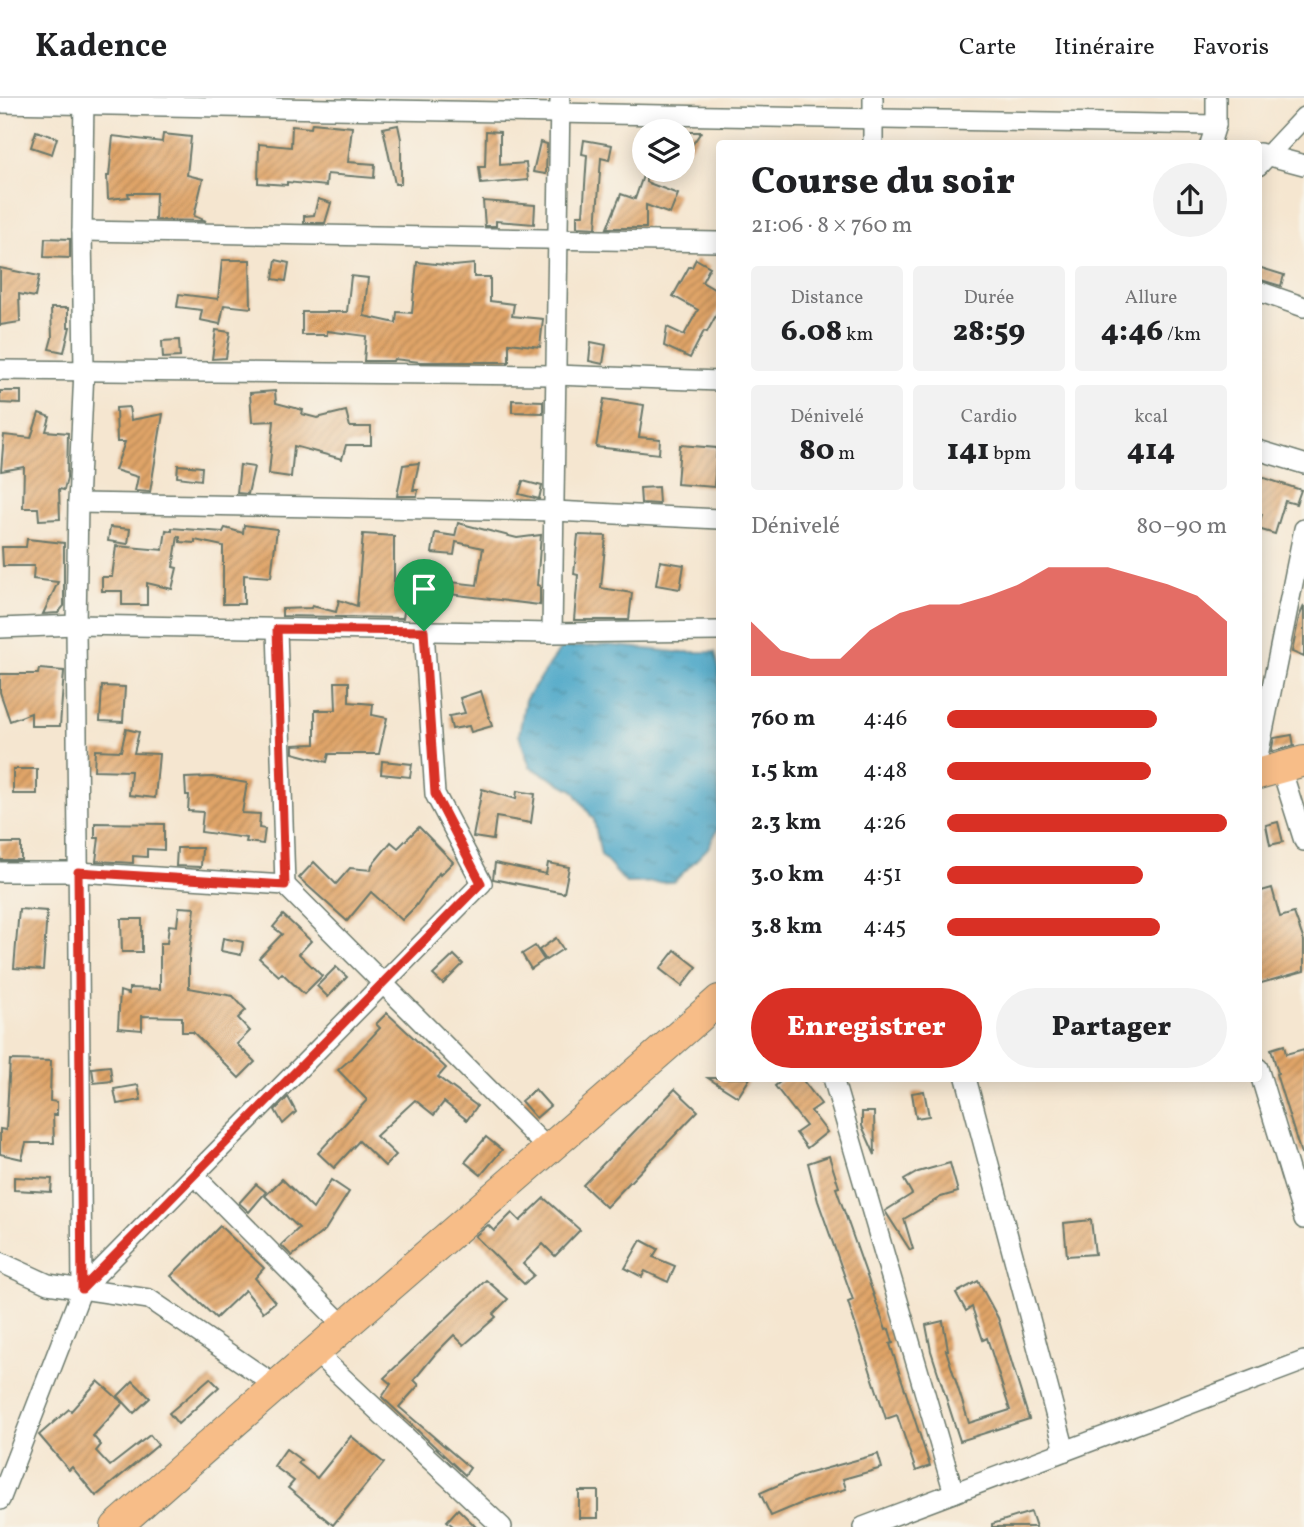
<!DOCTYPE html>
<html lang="fr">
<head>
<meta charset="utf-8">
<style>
  :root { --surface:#fff; --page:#f2f2f2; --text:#202124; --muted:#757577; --line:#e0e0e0; --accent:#d93025 }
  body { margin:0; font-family:Vollkorn,serif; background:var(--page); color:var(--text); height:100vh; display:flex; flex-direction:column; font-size:26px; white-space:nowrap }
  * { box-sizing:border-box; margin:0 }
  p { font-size:23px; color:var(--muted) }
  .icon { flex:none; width:38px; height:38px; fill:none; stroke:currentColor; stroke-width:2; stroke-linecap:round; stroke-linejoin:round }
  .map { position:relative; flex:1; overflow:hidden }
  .panel { position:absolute; left:716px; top:42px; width:546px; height:942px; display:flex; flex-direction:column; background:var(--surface); border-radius:7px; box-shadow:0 4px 18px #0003 }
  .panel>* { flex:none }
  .fabs { position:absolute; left:632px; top:21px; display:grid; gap:14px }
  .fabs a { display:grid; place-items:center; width:63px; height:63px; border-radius:50%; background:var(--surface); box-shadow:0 4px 18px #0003; font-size:35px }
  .pin { position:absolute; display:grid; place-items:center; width:60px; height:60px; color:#fff; margin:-72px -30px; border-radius:50% 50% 50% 0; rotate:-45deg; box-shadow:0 0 7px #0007 }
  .pin .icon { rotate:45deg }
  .round { display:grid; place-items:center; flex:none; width:74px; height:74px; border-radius:37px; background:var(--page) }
  .overview { display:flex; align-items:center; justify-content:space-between; height:119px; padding:0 35px }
  h1 { font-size:38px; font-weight:800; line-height:52px }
  .stats { display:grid; grid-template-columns:repeat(3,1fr); gap:10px; height:119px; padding:7px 35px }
  .stats div { display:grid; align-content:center; border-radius:7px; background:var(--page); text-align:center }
  .stats b { font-size:30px; font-weight:800 }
  .stats small { font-size:19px; font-weight:400 }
  .stats p { font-size:19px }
  .chart { height:196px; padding:14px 35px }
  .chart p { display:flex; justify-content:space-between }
  .chart svg { width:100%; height:126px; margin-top:7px; fill:var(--accent); opacity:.7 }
  .button { display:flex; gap:14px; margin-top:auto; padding:14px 35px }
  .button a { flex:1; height:80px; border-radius:42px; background:var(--accent); color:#fff; font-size:28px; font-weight:800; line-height:80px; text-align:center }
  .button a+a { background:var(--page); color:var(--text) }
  ul { padding:0 35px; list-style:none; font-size:23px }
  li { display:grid; grid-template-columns:112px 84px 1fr; align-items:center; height:52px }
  li i { height:18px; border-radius:9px; background:var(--accent) }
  header { display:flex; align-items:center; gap:42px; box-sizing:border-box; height:98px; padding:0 35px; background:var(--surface); border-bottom:2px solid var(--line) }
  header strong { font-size:33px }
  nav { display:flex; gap:38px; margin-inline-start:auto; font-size:24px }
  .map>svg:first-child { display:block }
</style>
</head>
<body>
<header>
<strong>Kadence</strong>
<nav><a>Carte</a><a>Itinéraire</a><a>Favoris</a></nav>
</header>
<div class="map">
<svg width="1304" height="1429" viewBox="0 0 1304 1429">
  <defs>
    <pattern id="water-ripples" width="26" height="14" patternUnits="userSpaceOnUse" patternTransform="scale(1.75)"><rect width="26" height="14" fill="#48a6c7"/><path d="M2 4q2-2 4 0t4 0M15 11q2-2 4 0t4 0" fill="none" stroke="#3b88a2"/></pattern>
    <pattern id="building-hatch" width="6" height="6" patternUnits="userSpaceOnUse" patternTransform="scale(1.75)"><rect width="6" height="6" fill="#e0a468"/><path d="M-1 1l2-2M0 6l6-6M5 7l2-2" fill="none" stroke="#b58756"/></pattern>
  </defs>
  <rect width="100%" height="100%" fill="#f7f3e8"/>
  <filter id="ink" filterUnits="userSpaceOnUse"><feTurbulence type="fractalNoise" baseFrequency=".0143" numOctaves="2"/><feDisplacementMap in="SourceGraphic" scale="14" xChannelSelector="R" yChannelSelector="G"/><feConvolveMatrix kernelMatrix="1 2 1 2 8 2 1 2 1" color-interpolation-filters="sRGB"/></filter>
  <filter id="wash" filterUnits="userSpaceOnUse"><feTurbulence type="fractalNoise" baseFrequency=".00686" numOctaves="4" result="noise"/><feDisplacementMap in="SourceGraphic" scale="28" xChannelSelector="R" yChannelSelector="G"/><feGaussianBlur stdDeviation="1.57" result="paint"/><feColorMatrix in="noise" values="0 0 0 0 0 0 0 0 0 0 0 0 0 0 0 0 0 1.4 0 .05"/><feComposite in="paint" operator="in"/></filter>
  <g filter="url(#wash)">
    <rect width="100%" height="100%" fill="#f5e6d0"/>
    <path fill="url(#water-ripples)" stroke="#34727e" stroke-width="2" d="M 608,547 L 675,554 L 715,554 L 719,570 L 719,729 L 708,750 L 674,784 L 626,785 L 601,757 L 594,722 L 573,692 L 530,669 L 519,637 L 525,602 L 561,550 Z"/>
    <g id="blocks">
      <g fill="url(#building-hatch)">
        <path d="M 312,25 L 352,29 L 348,64 L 375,66 L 374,80 L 327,76 L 326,88 L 287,84 L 287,87 L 258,85 L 259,46 L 291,49 L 292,28 L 311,30 Z"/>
        <path d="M 398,27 L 401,41 L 401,86 L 395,86 L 383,30 Z"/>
        <path d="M 36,33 L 57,40 L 52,56 L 31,49 Z"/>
        <path d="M 486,33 L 500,34 L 500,67 L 526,65 L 528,82 L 481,86 L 479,69 L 485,69 Z"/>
        <path d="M 682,34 L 701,34 L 682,62 Z"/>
        <path d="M 163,36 L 191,39 L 187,77 L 203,81 L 194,118 L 206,123 L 155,122 L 156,95 L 128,95 L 129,99 L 108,101 L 107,78 L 109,78 L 113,38 L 162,44 Z"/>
        <path d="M 584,42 L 612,47 L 609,62 L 601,60 L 596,130 L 577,129 L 577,117 L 583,117 L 587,57 L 582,56 Z"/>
        <path d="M 540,44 L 547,46 L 546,76 L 533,74 Z"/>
        <path d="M 644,75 L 646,76 L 646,84 L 678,96 L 670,116 L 646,107 L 646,130 L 607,130 L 621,96 L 635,101 Z"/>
        <path d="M 318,101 L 331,105 L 325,125 L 304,125 L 304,118 L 314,117 Z"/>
        <path d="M 483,103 L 535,107 L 534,126 L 496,123 L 496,128 L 485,128 Z"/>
        <path d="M 45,140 L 70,141 L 70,160 L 44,159 Z"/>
        <path d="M 696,161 L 710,169 L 702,184 L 719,194 L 719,212 L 707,234 L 704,233 L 690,260 L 664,248 L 667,229 L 684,237 L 698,212 L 673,198 L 689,169 L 692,169 Z"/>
        <path d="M 222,162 L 250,162 L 251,210 L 224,207 L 220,226 L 200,222 L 202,212 L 177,209 L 179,196 L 218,201 Z"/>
        <path d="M 276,162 L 289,165 L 286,183 L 273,181 Z"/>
        <path d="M 417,164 L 454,168 L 474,166 L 474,179 L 490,179 L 490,203 L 514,206 L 512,218 L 543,221 L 540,249 L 509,245 L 509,264 L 420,264 L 394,261 L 393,263 L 364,263 L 366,238 L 327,233 L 327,237 L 302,237 L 302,214 L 347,214 L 351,178 L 368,180 L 364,218 L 396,225 L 397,214 L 412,215 Z"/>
        <path d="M 1258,169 L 1284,177 L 1281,188 L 1258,181 Z"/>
        <path d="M 0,170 L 39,178 L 35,199 L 19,196 L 20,224 L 0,227 Z"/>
        <path d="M 51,210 L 68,210 L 68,229 L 70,229 L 64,254 L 49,251 L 52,240 Z"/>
        <path d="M 216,232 L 230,234 L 226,260 L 212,261 Z"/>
        <path d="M 179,242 L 180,259 L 163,260 L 162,243 Z"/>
        <path d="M 591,244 L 606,247 L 603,266 L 589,263 Z"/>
        <path d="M 0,293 L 21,293 L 21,306 L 0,305 Z"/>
        <path d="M 275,293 L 276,305 L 303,312 L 302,316 L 317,320 L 346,313 L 350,329 L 371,329 L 371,347 L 346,347 L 342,361 L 294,348 L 291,379 L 269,376 L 274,323 L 252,324 L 250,295 Z"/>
        <path d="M 604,301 L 644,307 L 639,339 L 660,341 L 659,356 L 596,349 Z"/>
        <path d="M 512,302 L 543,303 L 543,315 L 512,314 Z"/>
        <path d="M 129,309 L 131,322 L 163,316 L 150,394 L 135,393 L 138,379 L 115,372 L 125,344 L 117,344 L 116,310 Z"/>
        <path d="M 39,315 L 50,319 L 46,333 L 68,335 L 67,380 L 64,392 L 59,391 L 60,421 L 39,422 L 38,410 L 23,410 L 24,369 L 1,373 L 4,337 L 31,340 Z"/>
        <path d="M 680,347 L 717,350 L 714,389 L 677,386 Z"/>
        <path d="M 419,365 L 413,392 L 418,392 L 417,398 L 397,398 L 403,367 Z"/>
        <path d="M 178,367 L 202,369 L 201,382 L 177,379 Z"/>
        <path d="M 240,367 L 254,369 L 248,396 L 237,395 Z"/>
        <path d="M 1258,378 L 1301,392 L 1296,406 L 1285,403 L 1275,436 L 1258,431 L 1262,416 L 1258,415 Z"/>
        <path d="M 523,383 L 542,388 L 539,401 L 519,396 Z"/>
        <path d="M 658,389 L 659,406 L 641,405 L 640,390 Z"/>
        <path d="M 458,425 L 517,440 L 541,437 L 537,487 L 540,488 L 540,507 L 449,496 L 451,484 L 477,487 L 483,450 L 456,444 L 454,457 L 432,455 L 435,435 L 455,438 Z"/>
        <path d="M 244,427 L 277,431 L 271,479 L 244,477 L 244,506 L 223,506 L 223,448 L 195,442 L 195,445 L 180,444 L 180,439 L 178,438 L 173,469 L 177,470 L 172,491 L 147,485 L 147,507 L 122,507 L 122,493 L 102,493 L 102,479 L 112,479 L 116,448 L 163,452 L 166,432 L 172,433 L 172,430 L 223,434 L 225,430 L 243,435 Z"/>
        <path d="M 110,429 L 130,431 L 128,446 L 108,443 Z"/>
        <path d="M 363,436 L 394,438 L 394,485 L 408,491 L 403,520 L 282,518 L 282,511 L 311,510 L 312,508 L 336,514 L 339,502 L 357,508 Z"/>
        <path d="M 578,437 L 606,438 L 601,490 L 632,495 L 629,522 L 574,522 L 578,477 L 574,476 Z"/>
        <path d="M 27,441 L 64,445 L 64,508 L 58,515 L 43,516 L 58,484 L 33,481 L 34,468 L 3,468 L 2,449 L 26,449 Z"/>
        <path d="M 660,463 L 684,467 L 680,491 L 656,487 Z"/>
        <path d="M 1304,508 L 1304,559 L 1292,554 L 1299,519 Z"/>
        <path d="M 39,571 L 64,573 L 60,628 L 31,628 L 31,615 L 10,623 L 0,594 L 0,576 L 38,576 Z"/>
        <path d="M 335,584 L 349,584 L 349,604 L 373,606 L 372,617 L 387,620 L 379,656 L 329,656 L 327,664 L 293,655 L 293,647 L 315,646 L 315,612 L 336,612 Z"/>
        <path d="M 102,588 L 125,589 L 123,624 L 100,623 Z"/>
        <path d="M 481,593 L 492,628 L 471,634 L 469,628 L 452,631 L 449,618 L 465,615 L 460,600 Z"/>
        <path d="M 126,631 L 139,634 L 134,655 L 159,656 L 155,700 L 129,697 L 131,673 L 94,672 L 95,652 L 121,653 Z"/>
        <path d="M 1292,637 L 1294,648 L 1271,654 L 1274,640 Z"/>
        <path d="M 382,663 L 412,666 L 410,679 L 381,676 Z"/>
        <rect x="13" y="671" width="24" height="25"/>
        <path d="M 212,679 L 247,685 L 242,715 L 260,716 L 259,730 L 265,731 L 263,746 L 246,744 L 247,740 L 201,734 L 203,714 L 188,713 L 189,697 L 186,697 L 185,680 Z"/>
        <path d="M 482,691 L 516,701 L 517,693 L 535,696 L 531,725 L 496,719 L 493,742 L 473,739 Z"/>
        <path d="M 1278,724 L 1283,744 L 1270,747 L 1266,727 Z"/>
        <path d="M 95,725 L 164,726 L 164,752 L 147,751 L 147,759 L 133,758 L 133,765 L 96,763 L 99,740 L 95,740 Z"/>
        <path d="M 419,729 L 453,764 L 440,777 L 439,775 L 415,809 L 402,822 L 371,794 L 347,823 L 299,780 L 314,764 L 336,786 L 350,770 L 371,772 L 372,767 L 391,744 L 398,750 Z"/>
        <rect x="0" y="745" width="21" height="17"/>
        <path d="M 177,750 L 202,750 L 201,769 L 176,768 Z"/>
        <path d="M 495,765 L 546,776 L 548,765 L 569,769 L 564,795 L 493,781 Z"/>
        <path d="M 1272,790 L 1280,819 L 1294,815 L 1304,843 L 1304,873 L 1258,886 L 1258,794 Z"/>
        <path d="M 179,809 L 195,810 L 189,860 L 189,890 L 233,898 L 246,912 L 238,920 L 250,933 L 237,946 L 255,964 L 239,980 L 193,934 L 182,934 L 182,919 L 142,918 L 142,932 L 118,930 L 120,893 L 129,896 L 129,890 L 160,891 L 160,845 L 167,845 L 169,827 L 177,828 Z"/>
        <path d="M 19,811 L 47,813 L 43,872 L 14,870 Z"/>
        <path d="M 283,817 L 311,843 L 299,856 L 322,878 L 304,896 L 282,875 L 279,878 L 259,860 L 282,836 L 273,829 Z"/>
        <path d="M 121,821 L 142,821 L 142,854 L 122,854 Z"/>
        <path d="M 223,840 L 243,844 L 241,857 L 221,853 Z"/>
        <path d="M 556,840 L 563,851 L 546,862 L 539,852 Z"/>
        <path d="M 535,848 L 544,862 L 531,871 L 522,856 Z"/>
        <path d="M 675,852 L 697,869 L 682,888 L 660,871 Z"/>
        <path d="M 454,857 L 463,866 L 443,886 L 433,877 Z"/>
        <path d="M 336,869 L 347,879 L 328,899 L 317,888 Z"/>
        <path d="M 387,915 L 446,970 L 438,979 L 477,1008 L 467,1022 L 444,1004 L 434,1017 L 415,1002 L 376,1038 L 396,1057 L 385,1068 L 359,1043 L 334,1070 L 318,1055 L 367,1002 L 338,972 L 355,957 L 380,930 L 376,926 Z"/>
        <path d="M 1284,947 L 1286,956 L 1304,951 L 1304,1055 L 1301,1056 L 1276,976 L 1278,975 L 1271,951 Z"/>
        <path d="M 10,962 L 51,963 L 50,1003 L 57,1004 L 57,1017 L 53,1017 L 54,1045 L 26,1045 L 22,1061 L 0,1056 L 0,1031 L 6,1032 Z"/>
        <path d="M 110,968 L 112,983 L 94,985 L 92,970 Z"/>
        <path d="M 708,980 L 750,980 L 738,999 Z"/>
        <path d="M 785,980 L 801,980 L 821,1006 L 811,1013 L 827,1034 L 807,1050 L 796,1035 L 806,1028 L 775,988 Z"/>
        <path d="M 138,987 L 141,1002 L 117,1006 L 114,991 Z"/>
        <path d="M 535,991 L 550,1008 L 536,1020 L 521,1003 Z"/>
        <path d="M 675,991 L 698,1013 L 606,1109 L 583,1087 Z"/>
        <path d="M 924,993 L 929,1018 L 916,1020 L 912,995 Z"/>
        <path d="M 288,999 L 296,1014 L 283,1026 L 275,1012 Z"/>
        <path d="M 862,1014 L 874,1014 L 875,1057 L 862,1028 Z"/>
        <path d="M 486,1039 L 502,1052 L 481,1077 L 465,1064 Z"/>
        <path d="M 829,1058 L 839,1089 L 836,1090 L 886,1232 L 889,1231 L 893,1245 L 890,1246 L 930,1368 L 916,1373 L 897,1317 L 886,1321 L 848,1204 L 853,1202 L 818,1103 L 808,1065 Z"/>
        <path d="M 950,1065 L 958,1094 L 941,1099 L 904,1121 L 913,1151 L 910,1152 L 885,1113 L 912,1096 L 904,1082 L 918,1074 Z"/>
        <path d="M 14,1079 L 52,1081 L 51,1094 L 14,1092 Z"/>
        <path d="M 282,1081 L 313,1111 L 331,1082 L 349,1094 L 325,1132 L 292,1158 L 281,1147 L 299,1130 L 265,1098 Z"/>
        <path d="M 256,1086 L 266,1094 L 249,1114 L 239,1105 Z"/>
        <path d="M 544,1100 L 580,1132 L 555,1158 L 543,1146 L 523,1166 L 534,1177 L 524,1186 L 475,1138 L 488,1127 L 494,1133 L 512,1115 L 520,1123 Z"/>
        <path d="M 1091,1122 L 1095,1156 L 1067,1158 L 1064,1125 Z"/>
        <path d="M 220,1128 L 264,1170 L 255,1180 L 275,1204 L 263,1214 L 245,1192 L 216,1220 L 171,1178 Z"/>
        <path d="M 641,1142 L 658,1151 L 653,1159 L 675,1168 L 668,1184 L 645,1173 L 642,1179 L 625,1170 Z"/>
        <path d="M 486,1182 L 508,1201 L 493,1216 L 496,1219 L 464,1247 L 454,1237 L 436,1255 L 414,1282 L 419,1287 L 399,1309 L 470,1370 L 465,1377 L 382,1299 L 391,1286 L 384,1280 Z"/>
        <path d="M 978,1183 L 998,1220 L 1029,1321 L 960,1343 L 931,1253 L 926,1227 L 943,1223 L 948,1252 L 946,1252 L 969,1325 L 1010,1312 L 987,1240 L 983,1242 L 972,1209 L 966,1213 L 956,1195 Z"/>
        <path d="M 210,1280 L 219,1289 L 178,1326 L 169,1315 Z"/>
        <path d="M 98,1283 L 123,1305 L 93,1338 L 101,1347 L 96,1353 L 110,1368 L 150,1337 L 158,1347 L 96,1398 L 72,1369 L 69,1372 L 39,1337 L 69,1311 L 71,1313 Z"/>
        <path d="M 133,1283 L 150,1300 L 134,1315 L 118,1298 Z"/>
        <path d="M 351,1338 L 384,1365 L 333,1427 L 288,1390 L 294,1383 L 274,1368 L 286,1351 L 301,1362 L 298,1365 L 317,1380 Z"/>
        <path d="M 878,1356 L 882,1370 L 843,1381 L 846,1391 L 809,1402 L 771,1418 L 760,1395 L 799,1378 Z"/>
        <rect x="579" y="1393" width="19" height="27"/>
        <path d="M 458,1411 L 476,1429 L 454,1429 L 447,1423 Z"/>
        <path d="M 1031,1414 L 1036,1429 L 992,1429 L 992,1426 Z"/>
      </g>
    </g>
  </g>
  <g filter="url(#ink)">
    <use href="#blocks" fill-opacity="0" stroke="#6a786b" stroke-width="2"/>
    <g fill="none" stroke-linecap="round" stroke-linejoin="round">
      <g stroke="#6a786b" stroke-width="22">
        <g id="minor">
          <path d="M 0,5 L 1216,27"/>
          <path d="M 873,46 L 873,0"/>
          <path d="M 1210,46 L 1216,27 L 1216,0"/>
          <path d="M 1259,55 L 1304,67"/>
          <path d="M 1258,68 L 1304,19"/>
          <path d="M 82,133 L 719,144"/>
          <path d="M 1258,193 L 1304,209"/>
          <path d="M 0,272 L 555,277 L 719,283"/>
          <path d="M 1258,352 L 1304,366"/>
          <path d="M 78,405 L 554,413 L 719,421"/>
          <path d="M 0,530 L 76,527 L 552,535 L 719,533"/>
          <path d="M 277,531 L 285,787"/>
          <path d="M 552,535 L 560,0"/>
          <path d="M 1258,658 L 1304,431"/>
          <path d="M 1281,670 L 1304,743"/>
          <path d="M 0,774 L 78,774 L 285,787 L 549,1052"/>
          <path d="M 1258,970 L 1304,1121"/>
          <path d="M 833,980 L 954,1395"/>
          <path d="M 966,980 L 1065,1353"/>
          <path d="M 194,1077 L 344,1228"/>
          <path d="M 0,1164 L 48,1186 L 149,1201 L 275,1287"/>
          <path d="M 82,1191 L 482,785 L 435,696 L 424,533"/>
          <path d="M 314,1253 L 502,1429"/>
          <path d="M 0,1402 L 82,1191 L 76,527 L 78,405 L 84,272 L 82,133 L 84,0"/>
          <path d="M 863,1429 L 1304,1263"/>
        </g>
      </g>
      <g stroke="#6a786b" stroke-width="32">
        <g id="highway">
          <path d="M 1258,676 L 1304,663"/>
          <path d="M 116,1429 C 315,1251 519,1079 719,902"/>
        </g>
      </g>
      <use href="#minor" stroke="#fff" stroke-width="19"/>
      <use href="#highway" stroke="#f7bd88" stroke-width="30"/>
    </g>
  </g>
  <g fill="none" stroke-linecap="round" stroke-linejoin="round" filter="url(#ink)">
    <g stroke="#fff" stroke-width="14">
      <path id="route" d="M 277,531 L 424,533 L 435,696 L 481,785 L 82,1191 L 78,774 L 285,787 Z"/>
    </g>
    <use href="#route" stroke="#d93025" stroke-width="9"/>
  </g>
</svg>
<div class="fabs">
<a><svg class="icon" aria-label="layers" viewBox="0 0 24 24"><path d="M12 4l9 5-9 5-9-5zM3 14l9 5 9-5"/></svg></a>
</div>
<div class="pin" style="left:424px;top:533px;background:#1e9e55"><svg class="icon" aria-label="arrive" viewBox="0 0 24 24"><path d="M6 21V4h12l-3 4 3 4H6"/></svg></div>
<section class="panel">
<div class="overview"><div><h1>Course du soir</h1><p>21:06 · 8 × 760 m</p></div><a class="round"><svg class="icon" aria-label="share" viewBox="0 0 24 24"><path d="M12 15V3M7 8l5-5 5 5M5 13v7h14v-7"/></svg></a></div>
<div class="stats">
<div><p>Distance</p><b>6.08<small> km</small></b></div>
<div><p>Durée</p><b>28:59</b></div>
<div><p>Allure</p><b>4:46<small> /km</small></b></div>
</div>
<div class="stats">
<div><p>Dénivelé</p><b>80<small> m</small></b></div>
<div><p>Cardio</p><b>141<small> bpm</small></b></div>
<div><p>kcal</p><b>414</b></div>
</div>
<div class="chart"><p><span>Dénivelé</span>80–90 m</p>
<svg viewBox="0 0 160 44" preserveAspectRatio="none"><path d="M0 44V25L10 35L20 38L30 38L40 28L50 22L60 19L70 19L80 16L90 12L100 6L110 6L120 6L130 9L140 12L150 16L160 25V44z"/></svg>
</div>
<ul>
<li><b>760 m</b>4:46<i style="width:75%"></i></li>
<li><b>1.5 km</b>4:48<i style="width:73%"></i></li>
<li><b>2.3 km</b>4:26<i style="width:100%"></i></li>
<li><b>3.0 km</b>4:51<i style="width:70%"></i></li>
<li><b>3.8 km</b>4:45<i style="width:76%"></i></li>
</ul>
<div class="button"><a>Enregistrer</a><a>Partager</a></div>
</section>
</div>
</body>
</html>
